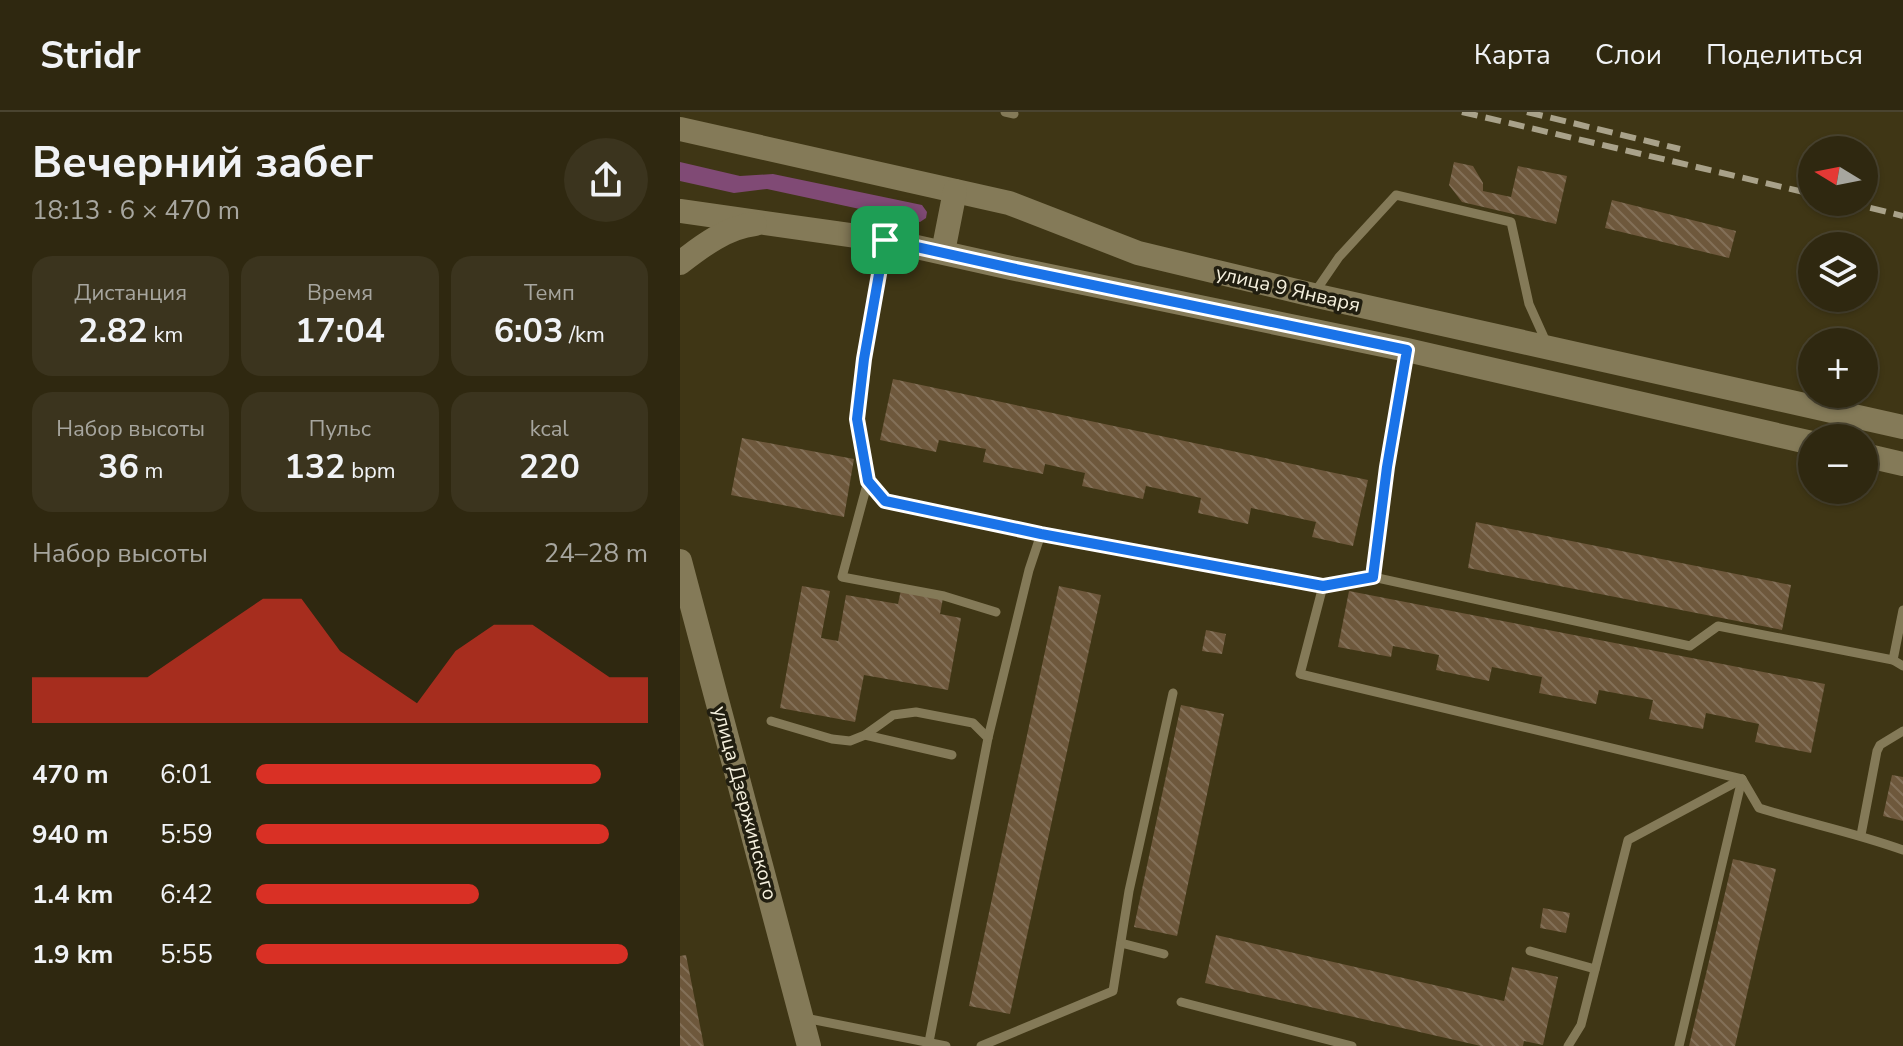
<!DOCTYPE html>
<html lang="ru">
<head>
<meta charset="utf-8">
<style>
  :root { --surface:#2f2810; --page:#3b341e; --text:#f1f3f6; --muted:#a7a69f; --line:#4a4430; --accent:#d93025 }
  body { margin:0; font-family:"Nunito Sans",sans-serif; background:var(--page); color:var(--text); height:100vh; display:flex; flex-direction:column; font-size:30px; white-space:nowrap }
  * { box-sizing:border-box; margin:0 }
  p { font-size:26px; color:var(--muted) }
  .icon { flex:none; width:44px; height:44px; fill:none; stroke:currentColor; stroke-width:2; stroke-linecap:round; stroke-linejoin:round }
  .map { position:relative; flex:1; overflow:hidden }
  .drawer { display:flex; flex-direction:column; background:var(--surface); width:680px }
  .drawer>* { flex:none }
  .needle { width:52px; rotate:280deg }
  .tools { position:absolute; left:1118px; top:24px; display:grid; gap:16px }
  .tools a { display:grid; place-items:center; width:80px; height:80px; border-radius:50%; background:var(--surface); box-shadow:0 2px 6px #0004,0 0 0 2px var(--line); font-size:40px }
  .pin { position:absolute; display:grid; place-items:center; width:68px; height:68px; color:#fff; margin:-34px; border-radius:16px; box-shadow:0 4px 12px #0006 }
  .round { display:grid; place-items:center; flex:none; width:84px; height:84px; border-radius:42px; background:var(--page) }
  .overview { display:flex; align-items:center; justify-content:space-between; height:136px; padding:0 32px }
  h1 { font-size:44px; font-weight:700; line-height:60px }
  .figures { display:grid; grid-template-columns:repeat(3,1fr); gap:12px; height:136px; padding:8px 32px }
  .figures div { display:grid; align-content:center; border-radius:20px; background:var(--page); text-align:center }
  .figures b { font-size:34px; font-weight:700 }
  .figures small { font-size:22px; font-weight:400 }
  .figures p { font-size:22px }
  .chart { height:224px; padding:16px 32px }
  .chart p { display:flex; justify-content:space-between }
  .chart svg { width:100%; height:144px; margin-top:8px; fill:var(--accent); opacity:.7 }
  ul { padding:0 32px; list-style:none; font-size:26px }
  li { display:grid; grid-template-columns:128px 96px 1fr; align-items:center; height:60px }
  li i { height:20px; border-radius:10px; background:var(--accent) }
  header { display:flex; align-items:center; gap:48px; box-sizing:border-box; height:112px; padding:0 40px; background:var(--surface); border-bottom:2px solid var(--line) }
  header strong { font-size:38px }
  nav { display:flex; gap:44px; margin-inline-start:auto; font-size:28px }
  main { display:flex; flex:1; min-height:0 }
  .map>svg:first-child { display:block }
</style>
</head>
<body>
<header>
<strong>Stridr</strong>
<nav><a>Карта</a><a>Слои</a><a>Поделиться</a></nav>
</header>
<main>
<section class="drawer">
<div class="overview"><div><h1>Вечерний забег</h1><p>18:13 · 6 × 470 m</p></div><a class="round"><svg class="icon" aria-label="share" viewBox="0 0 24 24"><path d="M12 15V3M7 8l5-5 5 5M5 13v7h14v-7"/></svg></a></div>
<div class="figures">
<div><p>Дистанция</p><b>2.82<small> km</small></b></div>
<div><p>Время</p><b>17:04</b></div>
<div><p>Темп</p><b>6:03<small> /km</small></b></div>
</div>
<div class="figures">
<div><p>Набор высоты</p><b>36<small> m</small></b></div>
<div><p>Пульс</p><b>132<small> bpm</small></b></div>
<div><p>kcal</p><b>220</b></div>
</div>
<div class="chart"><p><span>Набор высоты</span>24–28 m</p>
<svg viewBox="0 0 160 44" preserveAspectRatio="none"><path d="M0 44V30L10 30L20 30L30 30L40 22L50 14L60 6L70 6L80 22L90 30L100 38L110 22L120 14L130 14L140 22L150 30L160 30V44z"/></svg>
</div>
<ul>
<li><b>470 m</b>6:01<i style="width:88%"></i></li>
<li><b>940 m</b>5:59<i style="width:90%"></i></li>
<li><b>1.4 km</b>6:42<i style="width:57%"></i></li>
<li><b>1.9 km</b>5:55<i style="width:95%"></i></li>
</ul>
</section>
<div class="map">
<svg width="1223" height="934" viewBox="0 0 1223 934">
  <defs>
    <pattern id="building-back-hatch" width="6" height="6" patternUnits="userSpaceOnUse" patternTransform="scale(2)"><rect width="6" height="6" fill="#6e583c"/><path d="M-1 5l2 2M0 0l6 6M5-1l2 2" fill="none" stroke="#837058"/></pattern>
  </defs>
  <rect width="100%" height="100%" fill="#3f3615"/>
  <path fill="#804a75" d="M 0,50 L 60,64 L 93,62 L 242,93 L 247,100 L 246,106 L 240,110 L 87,77 L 54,81 L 0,69 Z"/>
  <g fill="url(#building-back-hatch)">
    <path d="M 774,50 L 793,54 L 803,71 L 803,79 L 831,85 L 838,54 L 887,64 L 876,112 L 782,90 L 769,73 Z"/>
    <path d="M 932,88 L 1056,119 L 1049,146 L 925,116 Z"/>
    <path d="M 213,267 L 688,368 L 673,434 L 632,425 L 636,410 L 571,396 L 568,412 L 518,401 L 521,386 L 466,374 L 463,387 L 402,374 L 405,361 L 365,352 L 363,362 L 303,350 L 306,337 L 259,328 L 256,340 L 200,328 Z"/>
    <path d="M 62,326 L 174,347 L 164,405 L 51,383 Z"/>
    <path d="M 796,410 L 1111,473 L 1102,518 L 788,456 Z"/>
    <path d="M 122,474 L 150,479 L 141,526 L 158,529 L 166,483 L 218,492 L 221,478 L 263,486 L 260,502 L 281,506 L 268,578 L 184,563 L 175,610 L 100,596 Z"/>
    <path d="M 379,474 L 421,483 L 330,902 L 289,894 Z"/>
    <path d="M 669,479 L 1145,572 L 1131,641 L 1075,630 L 1079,612 L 1026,601 L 1023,617 L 969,607 L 973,588 L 919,578 L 916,592 L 859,581 L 862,565 L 812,555 L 809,569 L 756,558 L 759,543 L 713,534 L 711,545 L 658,535 Z"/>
    <path d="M 526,518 L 546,522 L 542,542 L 522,539 Z"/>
    <path d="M 501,593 L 544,602 L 497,824 L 454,815 Z"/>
    <path d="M 1212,663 L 1223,665 L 1223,709 L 1203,704 Z"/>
    <path d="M 1053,747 L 1096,757 L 1055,934 L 1009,934 Z"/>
    <path d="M 863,796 L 890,801 L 886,821 L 860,816 Z"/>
    <path d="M 536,823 L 824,889 L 832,855 L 878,865 L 863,933 L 844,929 L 843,934 L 801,934 L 525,871 Z"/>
    <path d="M 6,843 L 24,934 L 0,934 L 0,844 Z"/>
  </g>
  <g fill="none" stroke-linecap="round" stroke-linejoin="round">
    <g stroke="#847a58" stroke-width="9">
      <path d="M 325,0 L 334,2"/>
      <path d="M 205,131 L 177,307 L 188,369 L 205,389 L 361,422 L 643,474 L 693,465 L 1010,534 L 1038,514 L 1213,548 L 1223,554"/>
      <path d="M 635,180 L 659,145 L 716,83 L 831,110 L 849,192 L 867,232"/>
      <path d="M 188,369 L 162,465 L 264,484 L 316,500"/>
      <path d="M 693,465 L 707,355 L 726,241"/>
      <path d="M 643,474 L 620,562 L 1062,667 L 1079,696 C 1127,711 1176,721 1223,738"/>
      <path d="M 1213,548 L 1223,498"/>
      <path d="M 91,609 L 152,627 L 170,629 L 185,623 L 213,603 L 236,600 L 293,611 L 308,626 L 249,930"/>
      <path d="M 185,623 L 272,643"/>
      <path d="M 308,626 L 349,458 L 361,422"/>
      <path d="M 1181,723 L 1197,639 L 1200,633 L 1223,619"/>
      <path d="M 441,831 L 484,842"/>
      <path d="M 850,839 L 915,857"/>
      <path d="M 501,890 L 672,934"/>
      <path d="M 125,906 L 266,934"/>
      <path d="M 301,934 L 433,879 L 449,779 L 493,581"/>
      <path d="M 888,934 L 901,913 L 948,728 L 1062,667"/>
      <path d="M 999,934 L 1062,667"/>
    </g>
    <g stroke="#847a58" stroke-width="24">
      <path d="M 0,17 L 329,91 L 458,141 L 633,183 L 1223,315"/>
      <path d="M 0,99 L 205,128 L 331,156 L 727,238 L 1132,331"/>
      <path d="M 263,140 L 275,79"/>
      <path d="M 0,151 C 22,134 47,115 75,112"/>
      <path d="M 1184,343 L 1223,352"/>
      <path d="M 0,449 L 129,934"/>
    </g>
    <g stroke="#a9a28a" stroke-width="6" stroke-dasharray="16 8" stroke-linecap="butt">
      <path d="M 782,0 L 1132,82"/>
      <path d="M 847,0 L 1000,37"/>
      <path d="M 1167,90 L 1223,104"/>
    </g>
  </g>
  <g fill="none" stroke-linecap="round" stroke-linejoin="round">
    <g stroke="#fff" stroke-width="16">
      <path id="route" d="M 205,128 L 331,156 L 727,238 L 707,355 L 693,465 L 643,474 L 361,422 L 205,389 L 188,369 L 177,307 L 184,247 Z"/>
    </g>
    <use href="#route" stroke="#1a73e8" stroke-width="10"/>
  </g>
  <g text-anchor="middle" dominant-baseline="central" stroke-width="7" stroke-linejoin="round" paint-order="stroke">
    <g font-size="20" fill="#f5f0de" stroke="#211e10">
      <text transform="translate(608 177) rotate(13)">улица 9 Января</text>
      <text transform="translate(65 691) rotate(75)">улица Дзержинского</text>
    </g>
  </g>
</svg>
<div class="tools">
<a><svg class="needle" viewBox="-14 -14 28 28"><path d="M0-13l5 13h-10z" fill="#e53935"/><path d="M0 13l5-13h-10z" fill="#a7a69f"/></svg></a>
<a><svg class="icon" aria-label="layers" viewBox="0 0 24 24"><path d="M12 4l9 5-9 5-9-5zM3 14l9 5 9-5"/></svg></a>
<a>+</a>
<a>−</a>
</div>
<div class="pin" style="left:205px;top:128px;background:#1e9e55"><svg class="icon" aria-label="arrive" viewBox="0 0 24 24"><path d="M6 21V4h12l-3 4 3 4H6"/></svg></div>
</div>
</main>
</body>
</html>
